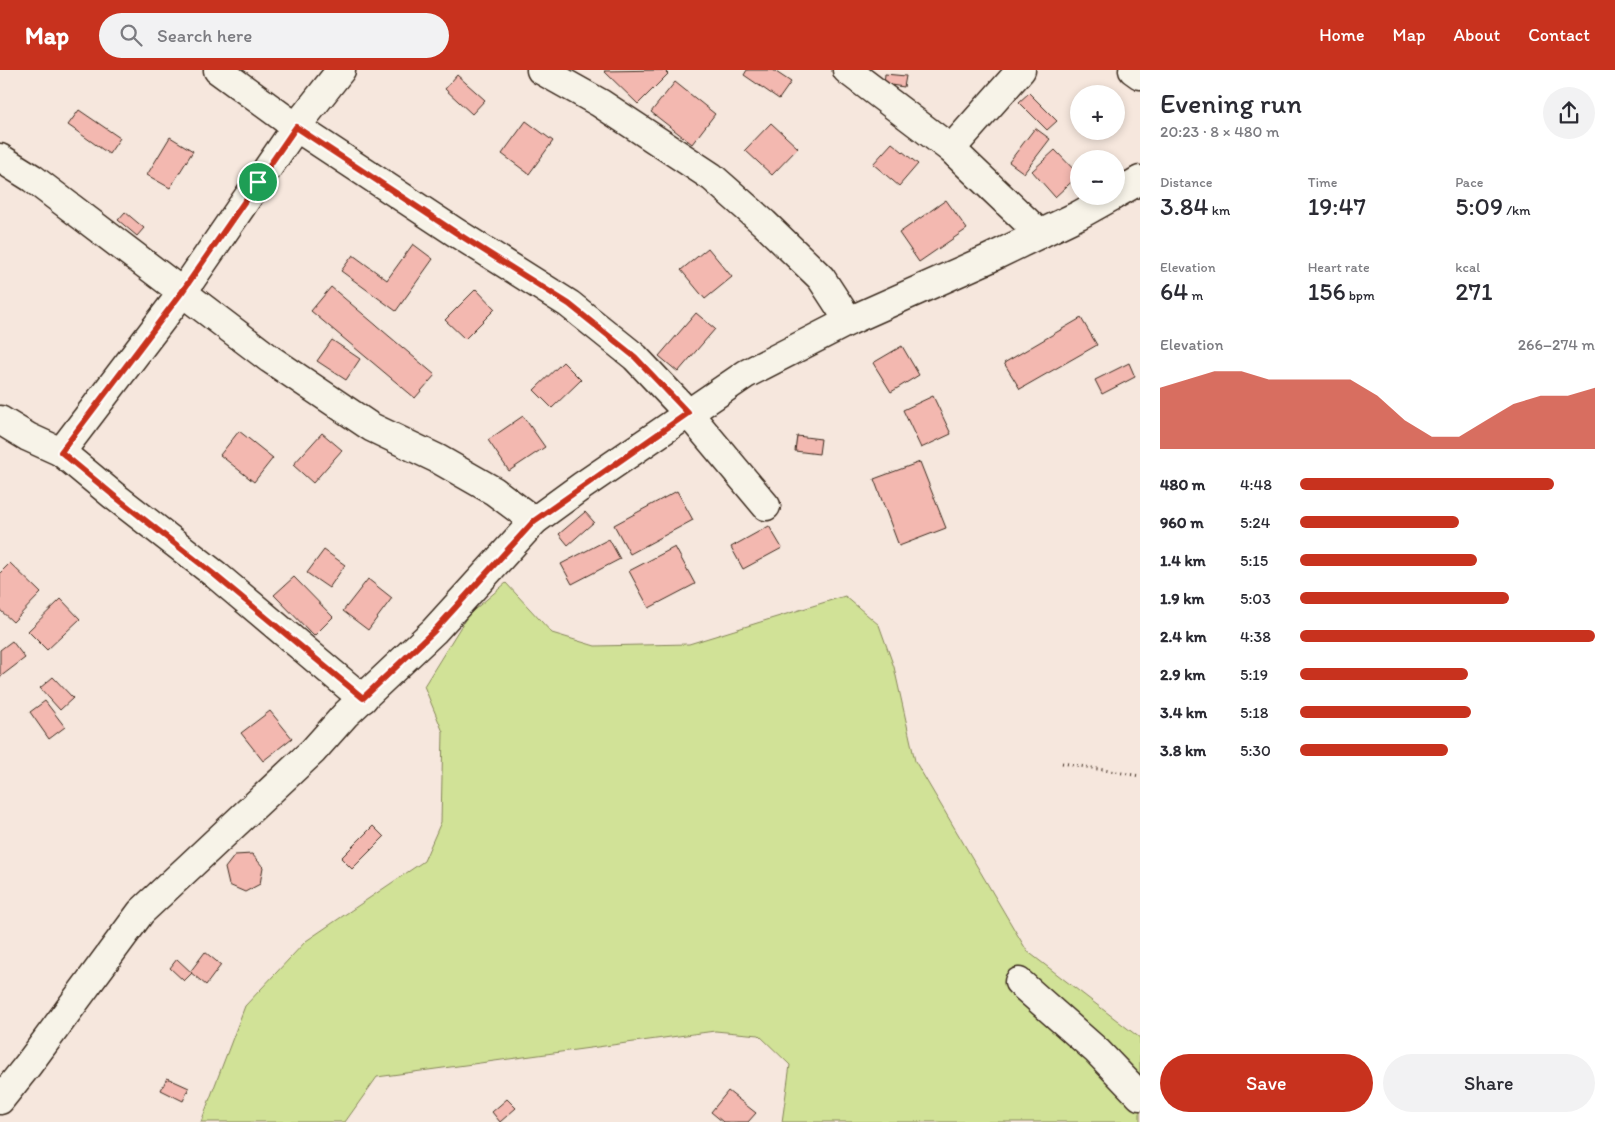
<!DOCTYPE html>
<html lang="en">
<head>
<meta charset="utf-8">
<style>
  :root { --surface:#fff; --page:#f2f2f3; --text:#2b2b33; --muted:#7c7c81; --accent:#c8321e }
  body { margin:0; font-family:Itim,sans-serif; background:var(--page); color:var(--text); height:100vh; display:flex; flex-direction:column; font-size:19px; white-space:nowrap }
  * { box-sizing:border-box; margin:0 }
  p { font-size:16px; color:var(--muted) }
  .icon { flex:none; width:28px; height:28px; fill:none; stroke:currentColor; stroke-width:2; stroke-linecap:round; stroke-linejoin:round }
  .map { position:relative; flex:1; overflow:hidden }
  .panel { display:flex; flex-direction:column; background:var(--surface); width:475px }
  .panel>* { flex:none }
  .fabs { position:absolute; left:1070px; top:15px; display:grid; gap:10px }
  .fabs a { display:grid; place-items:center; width:55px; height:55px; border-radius:50%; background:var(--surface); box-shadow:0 2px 8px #0003; font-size:25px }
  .pin { position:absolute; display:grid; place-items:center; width:42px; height:42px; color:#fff; margin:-21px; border:2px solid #fff; border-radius:50%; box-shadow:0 1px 5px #0007 }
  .round { display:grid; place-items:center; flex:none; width:52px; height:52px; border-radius:26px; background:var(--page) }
  .headline { display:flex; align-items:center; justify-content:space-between; height:85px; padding:0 20px }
  h1 { font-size:28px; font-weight:600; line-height:38px }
  .metrics { display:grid; grid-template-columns:repeat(3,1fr); gap:8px; height:85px; padding:5px 20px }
  .metrics div { display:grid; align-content:center }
  .metrics b { font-size:25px; font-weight:600 }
  .metrics small { font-size:14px; font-weight:400 }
  .metrics p { font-size:14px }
  .chart { height:140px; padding:10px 20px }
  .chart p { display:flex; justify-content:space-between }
  .chart svg { width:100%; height:90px; margin-top:5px; fill:var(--accent); opacity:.7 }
  .button { display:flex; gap:10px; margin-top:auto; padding:10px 20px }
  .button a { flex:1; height:58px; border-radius:30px; background:var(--accent); color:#fff; font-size:20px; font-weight:600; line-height:58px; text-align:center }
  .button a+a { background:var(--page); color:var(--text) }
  ul { padding:0 20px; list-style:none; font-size:16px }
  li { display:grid; grid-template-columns:80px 60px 1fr; align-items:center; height:38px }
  li i { height:12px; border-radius:6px; background:var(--accent) }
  header { display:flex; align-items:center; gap:30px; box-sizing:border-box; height:70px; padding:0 25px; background:var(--accent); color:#fff }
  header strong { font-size:24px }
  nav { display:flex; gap:28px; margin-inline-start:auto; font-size:18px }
  .search { width:350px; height:45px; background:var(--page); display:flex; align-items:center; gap:12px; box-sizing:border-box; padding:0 18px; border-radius:28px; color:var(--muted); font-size:19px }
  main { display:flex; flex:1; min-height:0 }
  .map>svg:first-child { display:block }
</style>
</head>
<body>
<header>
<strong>Map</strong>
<div class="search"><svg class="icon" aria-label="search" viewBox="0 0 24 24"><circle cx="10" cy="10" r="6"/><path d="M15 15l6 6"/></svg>Search here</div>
<nav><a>Home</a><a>Map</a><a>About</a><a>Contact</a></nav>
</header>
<main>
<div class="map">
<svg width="1140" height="1052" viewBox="0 0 1140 1052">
  <rect width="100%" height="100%" fill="#f6e7dd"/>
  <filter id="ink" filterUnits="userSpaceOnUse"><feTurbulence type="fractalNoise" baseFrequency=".02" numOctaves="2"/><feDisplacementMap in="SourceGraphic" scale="10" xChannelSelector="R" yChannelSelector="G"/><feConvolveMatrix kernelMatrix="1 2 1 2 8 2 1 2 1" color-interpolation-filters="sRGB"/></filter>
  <g filter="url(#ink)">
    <path fill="#d1e297" stroke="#86865a" d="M 506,513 L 552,563 L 595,576 L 689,574 L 845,526 L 879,555 L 894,597 L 915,691 L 1027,881 L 1140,968 L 1140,1052 L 782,1052 L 790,995 L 759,965 L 715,961 L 377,1007 L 345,1052 L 201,1052 L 245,936 L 306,871 L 424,791 L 441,752 L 443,662 L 424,616 L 468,545 Z"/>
    <g fill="#f3b8b0" stroke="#3b2a1e">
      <path d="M 664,0 L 668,4 L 638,34 L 604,1 Z"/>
      <path d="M 747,0 L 773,0 L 791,12 L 779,29 L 744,5 Z"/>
      <path d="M 885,4 L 906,6 L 904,17 L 884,14 Z"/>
      <path d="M 457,5 L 485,30 L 472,44 L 445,19 Z"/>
      <path d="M 675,12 L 715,44 L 692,74 L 651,42 Z"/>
      <path d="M 1029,23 L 1057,51 L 1047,60 L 1019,32 Z"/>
      <path d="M 79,40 L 120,68 L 109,84 L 68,55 Z"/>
      <path d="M 526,51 L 553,71 L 529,104 L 502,84 Z"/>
      <path d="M 771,53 L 798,78 L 772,105 L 745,80 Z"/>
      <path d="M 1035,58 L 1050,69 L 1024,103 L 1009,92 Z"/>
      <path d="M 170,67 L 193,81 L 170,118 L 147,105 Z"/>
      <path d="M 892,73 L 918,94 L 899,116 L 873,94 Z"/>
      <path d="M 1055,80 L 1079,105 L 1055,127 L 1032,101 Z"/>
      <path d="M 946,130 L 967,159 L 919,192 L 899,163 Z"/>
      <path d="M 125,142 L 144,158 L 137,166 L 118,150 Z"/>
      <path d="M 413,174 L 433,189 L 396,241 L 341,201 L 353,185 L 387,210 Z"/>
      <path d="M 708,178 L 732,207 L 705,229 L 681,200 Z"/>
      <path d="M 331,217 L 435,305 L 415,328 L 311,241 Z"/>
      <path d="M 476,219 L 495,239 L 465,269 L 445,250 Z"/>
      <path d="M 696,243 L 715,259 L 678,302 L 659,286 Z"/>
      <path d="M 1081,248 L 1097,275 L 1020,319 L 1004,293 Z"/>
      <path d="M 332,270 L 360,289 L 346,310 L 317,291 Z"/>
      <path d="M 902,276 L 919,305 L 891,322 L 873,293 Z"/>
      <path d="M 563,292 L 581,310 L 552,338 L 534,320 Z"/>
      <path d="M 1129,293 L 1135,307 L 1102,324 L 1095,310 Z"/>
      <path d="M 933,326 L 951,364 L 921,378 L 903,340 Z"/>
      <path d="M 523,346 L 545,377 L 509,401 L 488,370 Z"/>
      <path d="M 239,361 L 273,388 L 254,412 L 220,385 Z"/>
      <path d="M 322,363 L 342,380 L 313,413 L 293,395 Z"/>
      <path d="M 797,366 L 821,369 L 819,384 L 795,381 Z"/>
      <path d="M 920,392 L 946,458 L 899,476 L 874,409 Z"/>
      <path d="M 677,421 L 693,450 L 630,484 L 614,455 Z"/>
      <path d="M 585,442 L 594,452 L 568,475 L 559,464 Z"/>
      <path d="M 769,456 L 782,478 L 743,499 L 731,477 Z"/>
      <path d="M 609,469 L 620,489 L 572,514 L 561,494 Z"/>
      <path d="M 675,477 L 695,514 L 649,538 L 629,501 Z"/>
      <path d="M 324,480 L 345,495 L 329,518 L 307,503 Z"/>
      <path d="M 10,493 L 41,523 L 13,552 L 0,540 L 0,503 Z"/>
      <path d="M 294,507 L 333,547 L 314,566 L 274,525 Z"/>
      <path d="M 368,509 L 392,528 L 368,560 L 343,541 Z"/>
      <path d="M 61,529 L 80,549 L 47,580 L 28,561 Z"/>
      <path d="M 12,571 L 25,588 L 0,607 L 0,580 Z"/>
      <path d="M 53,607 L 73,628 L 60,640 L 40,618 Z"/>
      <path d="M 45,631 L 65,657 L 49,669 L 30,642 Z"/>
      <path d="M 270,641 L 292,668 L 263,691 L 241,663 Z"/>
      <path d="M 373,756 L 384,767 L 352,799 L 341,788 Z"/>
      <path d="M 252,784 L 263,797 L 260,814 L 245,822 L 229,815 L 225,798 L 235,785 Z"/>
      <path d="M 205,882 L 221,895 L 206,915 L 190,902 Z"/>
      <path d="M 177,889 L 192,903 L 184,911 L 170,898 Z"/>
      <path d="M 167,1008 L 189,1018 L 183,1031 L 161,1020 Z"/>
      <path d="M 728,1021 L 756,1043 L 748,1052 L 723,1052 L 711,1042 Z"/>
      <path d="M 507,1029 L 516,1038 L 500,1052 L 492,1042 Z"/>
    </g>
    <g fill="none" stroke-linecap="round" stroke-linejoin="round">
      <g stroke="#3b2a1e" stroke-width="31">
        <g id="minor">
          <path d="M 218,0 L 296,57 L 455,162 L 569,234 L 635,287 L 688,343 L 766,436"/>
          <path d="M 541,0 L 600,33 L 712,107 L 764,153 L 821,208 L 849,251"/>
          <path d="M 847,0 L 951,79 L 1040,164"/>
          <path d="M 1133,0 L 1140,5"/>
          <path d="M 951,79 L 1021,0"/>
          <path d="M 0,88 L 32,108 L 270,289 L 371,357 L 438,389 L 494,421 L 534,451"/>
          <path d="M 1116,124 L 1140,110"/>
          <path d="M 0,350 L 28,367 L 61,382 L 113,425 L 216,505 L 363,629"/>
          <path d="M 61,382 L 182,223 L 296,57 L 341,0"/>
          <path d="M 1019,912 L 1097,981 L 1140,1026"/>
          <path d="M 0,1030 L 28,995 L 141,842 L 313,681 L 346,644 L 434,561 L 534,451 L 582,416 L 746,304 L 849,251 L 988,189 L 1079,145 L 1113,126"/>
        </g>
      </g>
      <path stroke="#3b2a1e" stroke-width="3" stroke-dasharray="1 4" stroke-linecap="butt" d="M 1062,693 L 1140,706"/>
      <use href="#minor" stroke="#f7f3e8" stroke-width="28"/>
    </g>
  </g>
  <g fill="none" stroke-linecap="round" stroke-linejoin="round" filter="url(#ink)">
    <g stroke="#fff" stroke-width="10">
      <path id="route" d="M 296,57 L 455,162 L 569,234 L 635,287 L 688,343 L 534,451 L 434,561 L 363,628 L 216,506 L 113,425 L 61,382 L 182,222 Z"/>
    </g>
    <use href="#route" stroke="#c8321e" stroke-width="6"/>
  </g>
</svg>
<div class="fabs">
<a>+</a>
<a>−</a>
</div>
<div class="pin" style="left:258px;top:112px;background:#1e9e55"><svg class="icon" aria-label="arrive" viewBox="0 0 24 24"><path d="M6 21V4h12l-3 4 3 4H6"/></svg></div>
</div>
<section class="panel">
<div class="headline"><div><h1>Evening run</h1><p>20:23 · 8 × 480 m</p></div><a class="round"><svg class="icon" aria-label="share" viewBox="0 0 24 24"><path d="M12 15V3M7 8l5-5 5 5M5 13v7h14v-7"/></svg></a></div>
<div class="metrics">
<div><p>Distance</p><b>3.84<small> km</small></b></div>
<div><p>Time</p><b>19:47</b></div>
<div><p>Pace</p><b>5:09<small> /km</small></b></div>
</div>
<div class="metrics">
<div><p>Elevation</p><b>64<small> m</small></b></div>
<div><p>Heart rate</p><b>156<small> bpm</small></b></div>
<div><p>kcal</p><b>271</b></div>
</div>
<div class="chart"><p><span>Elevation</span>266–274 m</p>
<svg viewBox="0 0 160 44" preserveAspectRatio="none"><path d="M0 44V14L10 10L20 6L30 6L40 10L50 10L60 10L70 10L80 18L90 30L100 38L110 38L120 30L130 22L140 18L150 18L160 14V44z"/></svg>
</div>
<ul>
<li><b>480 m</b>4:48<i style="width:86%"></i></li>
<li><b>960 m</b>5:24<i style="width:54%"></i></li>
<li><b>1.4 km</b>5:15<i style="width:60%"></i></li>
<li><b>1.9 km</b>5:03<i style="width:71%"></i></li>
<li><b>2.4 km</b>4:38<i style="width:100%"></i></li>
<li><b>2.9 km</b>5:19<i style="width:57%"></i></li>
<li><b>3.4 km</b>5:18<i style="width:58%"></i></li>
<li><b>3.8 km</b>5:30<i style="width:50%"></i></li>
</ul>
<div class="button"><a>Save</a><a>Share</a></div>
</section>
</main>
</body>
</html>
